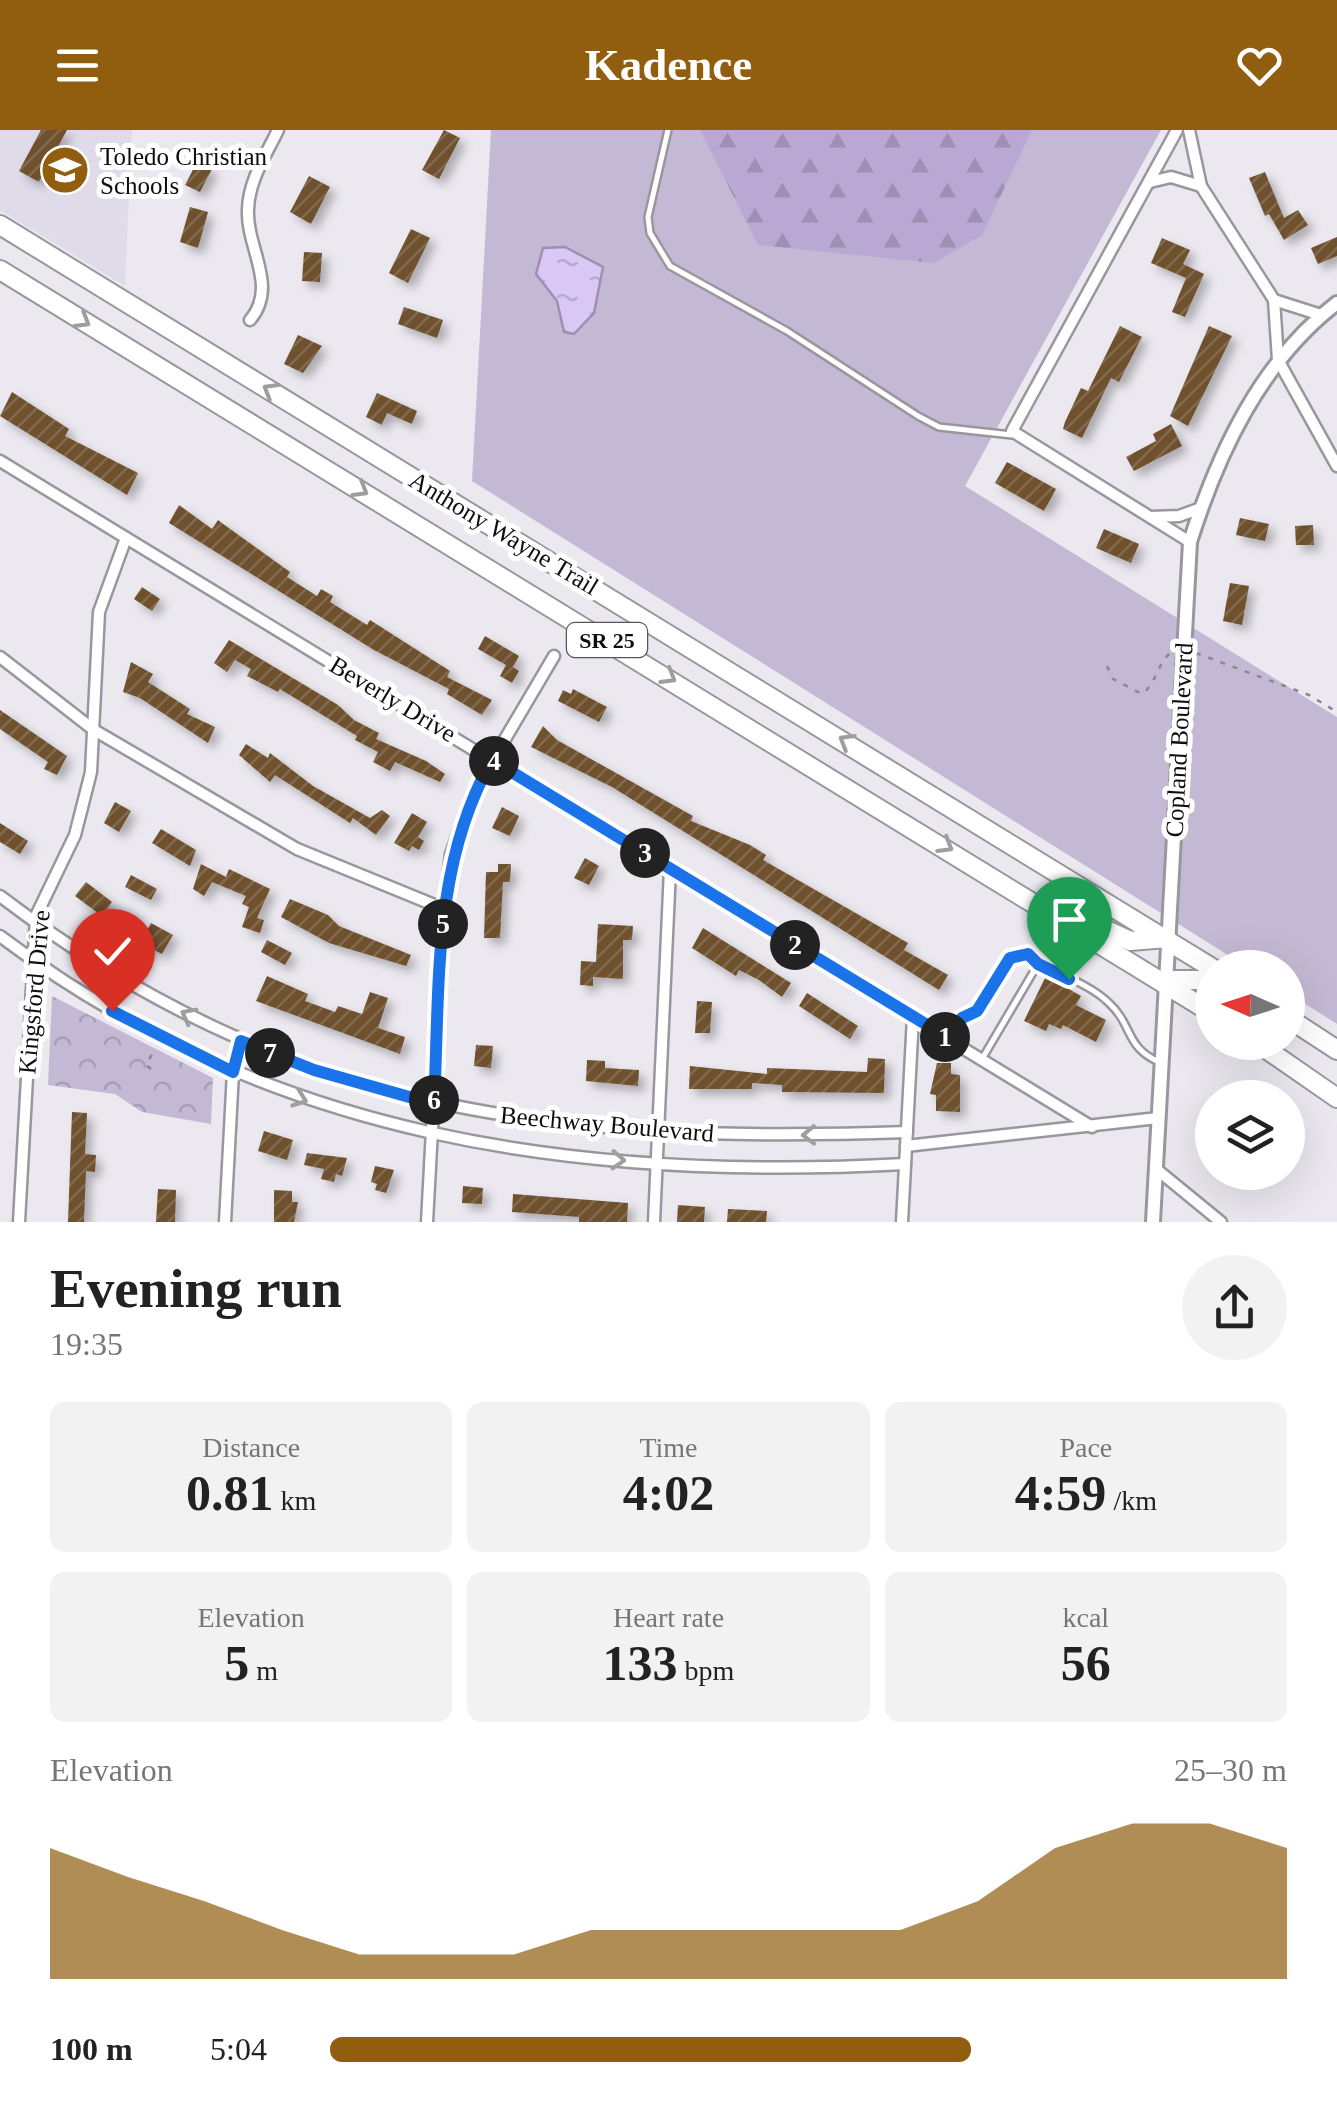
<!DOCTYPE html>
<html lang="en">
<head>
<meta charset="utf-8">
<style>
  :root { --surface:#fff; --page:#f2f2f2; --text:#222; --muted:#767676; --accent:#915d0f }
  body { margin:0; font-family:Georgia,serif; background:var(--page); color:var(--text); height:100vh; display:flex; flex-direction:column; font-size:38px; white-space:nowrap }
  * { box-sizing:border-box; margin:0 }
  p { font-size:32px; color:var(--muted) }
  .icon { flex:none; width:55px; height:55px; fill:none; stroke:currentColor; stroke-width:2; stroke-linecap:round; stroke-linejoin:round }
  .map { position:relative; height:1092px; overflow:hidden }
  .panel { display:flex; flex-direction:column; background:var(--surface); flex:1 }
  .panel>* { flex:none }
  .needle { width:65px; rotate:273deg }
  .tools { position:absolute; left:1195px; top:820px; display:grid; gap:20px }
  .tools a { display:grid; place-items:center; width:110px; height:110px; border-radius:50%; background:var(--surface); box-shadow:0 10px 40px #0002; font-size:50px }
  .pin { position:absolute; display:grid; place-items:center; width:85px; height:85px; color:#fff; margin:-102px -42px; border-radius:50% 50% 50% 0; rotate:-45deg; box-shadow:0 0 10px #0007 }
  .pin .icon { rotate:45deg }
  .km { position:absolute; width:50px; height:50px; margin:-25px; border-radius:50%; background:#222; color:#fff; font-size:28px; line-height:50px; text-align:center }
  .round { display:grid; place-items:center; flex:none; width:105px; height:105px; border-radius:52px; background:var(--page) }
  .overview { display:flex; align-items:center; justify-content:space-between; height:170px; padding:0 50px }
  h1 { font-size:55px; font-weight:600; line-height:75px }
  .stats { display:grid; grid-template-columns:repeat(3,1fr); gap:15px; height:170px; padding:10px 50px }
  .stats div { display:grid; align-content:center; border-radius:15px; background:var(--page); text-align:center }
  .stats b { font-size:50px; font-weight:600 }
  .stats small { font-size:28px; font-weight:400 }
  .stats p { font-size:28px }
  .chart { height:280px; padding:20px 50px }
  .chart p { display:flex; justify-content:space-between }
  .chart svg { width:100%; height:180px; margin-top:10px; fill:var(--accent); opacity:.7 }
  ul { padding:0 50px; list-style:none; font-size:32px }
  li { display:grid; grid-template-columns:160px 120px 1fr; align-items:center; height:75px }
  li i { height:25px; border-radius:12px; background:var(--accent) }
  header { display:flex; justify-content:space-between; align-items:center; height:130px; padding:0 50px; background:var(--accent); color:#fff; font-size:45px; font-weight:600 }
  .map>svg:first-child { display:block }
</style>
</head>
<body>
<header><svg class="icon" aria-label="menu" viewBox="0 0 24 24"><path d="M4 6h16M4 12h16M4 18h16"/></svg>Kadence<svg class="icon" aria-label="heart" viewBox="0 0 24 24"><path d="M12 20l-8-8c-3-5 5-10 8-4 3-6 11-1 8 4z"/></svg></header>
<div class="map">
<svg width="1337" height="1092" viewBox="0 0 1337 1092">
  <defs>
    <pattern id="forest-firs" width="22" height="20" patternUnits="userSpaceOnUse" patternTransform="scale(2.5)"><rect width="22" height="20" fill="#baa8d4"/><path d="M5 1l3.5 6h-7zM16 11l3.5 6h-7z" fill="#9f8fb5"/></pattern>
    <pattern id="park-crowns" width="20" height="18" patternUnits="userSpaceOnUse" patternTransform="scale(2.5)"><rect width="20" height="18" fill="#c4b9d4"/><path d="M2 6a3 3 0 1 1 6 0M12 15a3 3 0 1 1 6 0" fill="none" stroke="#a79eb5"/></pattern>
    <pattern id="water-ripples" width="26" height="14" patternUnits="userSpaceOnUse" patternTransform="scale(2.5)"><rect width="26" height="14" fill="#d9c7f5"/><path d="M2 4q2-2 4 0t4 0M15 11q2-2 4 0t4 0" fill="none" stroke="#b9aad1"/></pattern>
    <pattern id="building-hatch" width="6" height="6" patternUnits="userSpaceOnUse" patternTransform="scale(2.5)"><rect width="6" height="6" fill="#6f512d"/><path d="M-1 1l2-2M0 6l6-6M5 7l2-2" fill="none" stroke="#816a50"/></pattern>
    <filter id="shadow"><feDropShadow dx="6" dy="6" stdDeviation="5" flood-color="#0004"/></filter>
  </defs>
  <rect width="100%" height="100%" fill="#ebe8f0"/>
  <path fill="#e0dbe9" d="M 0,0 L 132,0 L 125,156 L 0,80 Z"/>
  <path fill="#c4b9d4" d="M 491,0 L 1161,0 L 965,356 L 1337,587 L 1337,894 L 1288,863 L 1288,838 L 1247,837 L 472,351 Z"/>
  <path fill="url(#forest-firs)" d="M 700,0 L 1032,0 L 982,105 L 934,133 L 758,115 Z"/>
  <path fill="url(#park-crowns)" d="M 52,866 L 213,948 L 211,994 L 142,982 L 115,964 L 48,955 Z"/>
  <path fill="url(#water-ripples)" stroke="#9c8fb0" stroke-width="2.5" d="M 565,117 L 603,137 L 594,183 L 574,204 L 564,202 L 557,171 L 536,144 L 543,118 Z"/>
  <g fill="url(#building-hatch)" filter="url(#shadow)">
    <path d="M 41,0 L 67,0 L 39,52 L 19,41 Z"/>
    <path d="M 444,0 L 460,8 L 439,49 L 422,40 Z"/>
    <path d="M 197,32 L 212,39 L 200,62 L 185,55 Z"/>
    <path d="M 1265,42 L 1284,88 L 1298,80 L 1308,95 L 1284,110 L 1269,84 L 1265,86 L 1249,48 Z"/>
    <path d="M 309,46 L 330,57 L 311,94 L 290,82 Z"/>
    <path d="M 190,77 L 208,82 L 198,118 L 180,112 Z"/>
    <path d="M 411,99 L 430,108 L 408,153 L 389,143 Z"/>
    <path d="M 1337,107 L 1337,126 L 1318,134 L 1311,118 Z"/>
    <path d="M 1162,108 L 1190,120 L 1183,134 L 1204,144 L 1185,187 L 1172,182 L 1186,148 L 1151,133 Z"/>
    <path d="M 304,122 L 322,123 L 320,152 L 302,151 Z"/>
    <path d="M 404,177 L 443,190 L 437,208 L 398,194 Z"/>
    <path d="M 1120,196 L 1142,207 L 1119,252 L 1111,248 L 1082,308 L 1063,299 L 1065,292 L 1081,258 L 1088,261 Z"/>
    <path d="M 1209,196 L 1232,206 L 1188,296 L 1170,286 Z"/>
    <path d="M 298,205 L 322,216 L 303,243 L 284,234 Z"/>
    <path d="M 12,262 L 69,299 L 65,306 L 138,343 L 127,365 L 0,286 Z"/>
    <path d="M 377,263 L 417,281 L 412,294 L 387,283 L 382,295 L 366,287 Z"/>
    <path d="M 1171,294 L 1182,316 L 1134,341 L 1126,327 L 1156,311 L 1153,304 Z"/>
    <path d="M 1007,332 L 1056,359 L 1044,381 L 995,353 Z"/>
    <path d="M 179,375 L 212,399 L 218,390 L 226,396 L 290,442 L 287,447 L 317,466 L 321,459 L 333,466 L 330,472 L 367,495 L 370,490 L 450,541 L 447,547 L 492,570 L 482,585 L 447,564 L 449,559 L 374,520 L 169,393 Z"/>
    <path d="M 1240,388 L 1269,394 L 1265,411 L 1236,405 Z"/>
    <path d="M 1313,395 L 1314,415 L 1296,415 L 1295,396 Z"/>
    <path d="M 1104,399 L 1139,414 L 1131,433 L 1096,418 Z"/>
    <path d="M 1230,453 L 1249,456 L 1242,495 L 1223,491 Z"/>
    <path d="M 142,457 L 160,469 L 152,481 L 134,469 Z"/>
    <path d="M 485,506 L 519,526 L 513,537 L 519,541 L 512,553 L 500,546 L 506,535 L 478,519 Z"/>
    <path d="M 229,510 L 338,575 L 354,590 L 379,603 L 376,609 L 426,631 L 445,644 L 440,652 L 395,632 L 390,641 L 373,632 L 378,622 L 355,610 L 357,606 L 280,559 L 278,562 L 247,546 L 251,539 L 235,530 L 227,542 L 214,533 Z"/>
    <path d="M 131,532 L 153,544 L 148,552 L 190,579 L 187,584 L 215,597 L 208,613 L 140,568 L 123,562 Z"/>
    <path d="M 573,559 L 607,577 L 599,592 L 558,571 L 563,560 L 571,564 Z"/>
    <path d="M 0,580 L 67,626 L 57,645 L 44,639 L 48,632 L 0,599 Z"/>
    <path d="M 543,596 L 557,610 L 693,686 L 691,691 L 750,715 L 766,725 L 763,730 L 908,813 L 904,820 L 948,845 L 939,860 L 612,657 L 531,617 Z"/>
    <path d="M 246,614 L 268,628 L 270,623 L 313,656 L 370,688 L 382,680 L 390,686 L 376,705 L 353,688 L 350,693 L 275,645 L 270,652 L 239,625 Z"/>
    <path d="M 115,672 L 131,681 L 119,702 L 104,693 Z"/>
    <path d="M 502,677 L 519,686 L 510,706 L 492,698 Z"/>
    <path d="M 412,683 L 427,692 L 418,707 L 424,711 L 419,720 L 412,716 L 409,721 L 394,713 Z"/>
    <path d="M 0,693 L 28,711 L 20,724 L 0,712 Z"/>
    <path d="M 161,699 L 196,720 L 190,736 L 152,713 Z"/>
    <path d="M 585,728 L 599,736 L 589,755 L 574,748 Z"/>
    <path d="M 201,734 L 226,747 L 229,739 L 270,759 L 257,788 L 264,790 L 260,803 L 242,797 L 249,777 L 242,774 L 246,766 L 212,752 L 204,766 L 193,759 Z"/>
    <path d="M 498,734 L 511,734 L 510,752 L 503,752 L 500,808 L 484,808 L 486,742 L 498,742 Z"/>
    <path d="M 131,745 L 157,759 L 151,770 L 125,757 Z"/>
    <path d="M 86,752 L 112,772 L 102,786 L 75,766 Z"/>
    <path d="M 290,769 L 328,785 L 339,796 L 411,825 L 406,836 L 329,813 L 281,787 Z"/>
    <path d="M 151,793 L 173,805 L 162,824 L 140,813 Z"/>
    <path d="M 598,794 L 633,796 L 632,810 L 623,810 L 623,849 L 593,847 L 593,856 L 580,855 L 581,831 L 596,832 Z"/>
    <path d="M 703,798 L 791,853 L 782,867 L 759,850 L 739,840 L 736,846 L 692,818 Z"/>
    <path d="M 267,810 L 292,823 L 285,835 L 261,822 Z"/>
    <path d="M 267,846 L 308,864 L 305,871 L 335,882 L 338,876 L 362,884 L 370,862 L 388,868 L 378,898 L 405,907 L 400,924 L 256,871 Z"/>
    <path d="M 1046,846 L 1081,866 L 1076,875 L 1106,890 L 1096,912 L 1063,895 L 1061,899 L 1049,894 L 1046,901 L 1024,891 Z"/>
    <path d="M 807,863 L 858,896 L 850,909 L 799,876 Z"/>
    <path d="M 697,871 L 712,872 L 710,903 L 695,903 Z"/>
    <path d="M 476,915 L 493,916 L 491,938 L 474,936 Z"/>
    <path d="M 868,928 L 885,929 L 884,963 L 782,962 L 782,955 L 752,953 L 752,959 L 689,959 L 690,936 L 767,944 L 767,938 L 867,942 Z"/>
    <path d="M 587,930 L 605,931 L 605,938 L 639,940 L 638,956 L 586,951 Z"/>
    <path d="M 937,933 L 951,933 L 951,944 L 960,945 L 960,982 L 936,981 L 936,965 L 930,964 Z"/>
    <path d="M 72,982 L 87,983 L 85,1024 L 96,1025 L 95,1042 L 86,1041 L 84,1092 L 68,1092 Z"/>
    <path d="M 264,1001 L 293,1010 L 287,1030 L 258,1021 Z"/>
    <path d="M 307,1023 L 347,1028 L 342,1046 L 336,1044 L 334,1052 L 321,1049 L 324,1039 L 304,1035 Z"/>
    <path d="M 375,1036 L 394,1040 L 386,1063 L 375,1060 L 377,1054 L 371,1052 Z"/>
    <path d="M 463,1056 L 483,1058 L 482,1074 L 462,1073 Z"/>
    <path d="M 158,1059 L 176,1060 L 175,1092 L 156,1092 Z"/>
    <path d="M 274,1060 L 292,1061 L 292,1072 L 298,1072 L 294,1092 L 274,1092 Z"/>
    <path d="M 513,1064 L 628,1073 L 627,1092 L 579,1092 L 579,1087 L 512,1082 Z"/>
    <path d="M 678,1075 L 705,1077 L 704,1092 L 677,1092 Z"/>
    <path d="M 728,1079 L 767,1081 L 766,1092 L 727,1092 Z"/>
  </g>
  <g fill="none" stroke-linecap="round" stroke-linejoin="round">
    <g stroke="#99969e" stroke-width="10">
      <g id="service">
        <path d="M 668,0 L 648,87 L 650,103 L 670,136 L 787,201 L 918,286 L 939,297 L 1012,305"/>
        <path d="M 1038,834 C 1061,845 1091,855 1109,873 C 1133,895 1125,917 1159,932"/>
        <path d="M 950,909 L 962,888 L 977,881 L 1010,828 L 1029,824 L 1038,834 L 982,929"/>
      </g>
    </g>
    <g stroke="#99969e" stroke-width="15">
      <g id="minor">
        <path d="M 1177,0 L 1012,301 L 1190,412"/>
        <path d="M 1189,0 L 1201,56 L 1274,170 L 1278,230 L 1337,336"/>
        <path d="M 1150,52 L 1171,47 L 1201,56"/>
        <path d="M 1274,170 L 1321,185"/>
        <path d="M 250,190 C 279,156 246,118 248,79 C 249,50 266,25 278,0"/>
        <path d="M 0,331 L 1092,997"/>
        <path d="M 1151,387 L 1179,386 L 1201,378"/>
        <path d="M 0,527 L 94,600 L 297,719 L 444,779"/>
        <path d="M 0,766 C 288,985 556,1014 907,1002"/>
        <path d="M 0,806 C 266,1008 580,1052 905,1034"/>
        <path d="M 906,1016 L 1158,988"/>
        <path d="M 1155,1038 L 1221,1092"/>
        <path d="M 19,1092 L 36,786 L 75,705 L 91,642 L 99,482 L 126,408"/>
        <path d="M 225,1092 L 233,942 L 241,911"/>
        <path d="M 427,1092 L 444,779 L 451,724 L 472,665 L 554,526"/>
        <path d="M 654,1092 L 670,739"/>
        <path d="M 902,1092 L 913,887"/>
      </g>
    </g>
    <g stroke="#99969e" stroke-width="18">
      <path id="tertiary" d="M 1153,1092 L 1190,412 C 1218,323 1261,231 1337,173"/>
    </g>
    <g stroke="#99969e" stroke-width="22">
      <g id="trunk">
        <path d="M 0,95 L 1212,838"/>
        <path d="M 0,140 L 1212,883"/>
        <path d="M 1083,789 L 1130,811 L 1167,808"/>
        <path d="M 1165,850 L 1200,850 L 1212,857"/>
        <path d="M 1288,888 L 1337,920"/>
        <path d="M 1256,912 L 1337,968"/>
      </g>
    </g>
    <g stroke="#8a888d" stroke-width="2.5" stroke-dasharray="5 8" stroke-linecap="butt">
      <path d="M 1196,523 L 1309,565 L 1337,582"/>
      <path d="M 1107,536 L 1113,549 L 1142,564 C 1157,553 1156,536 1170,523"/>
      <path d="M 151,939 L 146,935 L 155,919"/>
    </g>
    <use href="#service" stroke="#fff" stroke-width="5"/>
    <use href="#minor" stroke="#fff" stroke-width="10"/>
    <use href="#tertiary" stroke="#fff" stroke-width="12"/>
    <use href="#trunk" stroke="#fff" stroke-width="18"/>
  </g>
  <defs><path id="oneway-chevron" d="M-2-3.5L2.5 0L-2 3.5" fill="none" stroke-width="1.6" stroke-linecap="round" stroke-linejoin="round" transform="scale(2.5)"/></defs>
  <g stroke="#9f9e9f">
    <use href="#oneway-chevron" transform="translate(83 191) rotate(31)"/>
    <use href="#oneway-chevron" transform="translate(270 260) rotate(-149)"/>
    <use href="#oneway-chevron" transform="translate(361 360) rotate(31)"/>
    <use href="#oneway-chevron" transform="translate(669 547) rotate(31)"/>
    <use href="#oneway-chevron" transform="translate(846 611) rotate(-149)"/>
    <use href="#oneway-chevron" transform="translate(946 716) rotate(31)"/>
    <use href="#oneway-chevron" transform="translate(188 885) rotate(-152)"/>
    <use href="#oneway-chevron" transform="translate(300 969) rotate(20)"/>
    <use href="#oneway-chevron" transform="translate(809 1005) rotate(179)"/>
    <use href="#oneway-chevron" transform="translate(618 1030) rotate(3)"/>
  </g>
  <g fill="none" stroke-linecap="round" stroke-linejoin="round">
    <g stroke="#fff" stroke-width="20">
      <path id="route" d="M 112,881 L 233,942 L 241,911 L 314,940 L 434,974 C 440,856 432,735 492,630 L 950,909 L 962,888 L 977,881 L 1010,828 L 1028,824 L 1038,834 L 1069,849"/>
    </g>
    <use href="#route" stroke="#1a73e8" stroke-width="12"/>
  </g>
  <defs>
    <g id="school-disc" transform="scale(2.5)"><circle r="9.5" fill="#915d0f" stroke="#fff"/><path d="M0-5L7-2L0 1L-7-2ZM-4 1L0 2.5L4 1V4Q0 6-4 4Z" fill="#fff"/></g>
  </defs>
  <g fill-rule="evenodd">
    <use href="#school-disc" x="65" y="40"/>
  </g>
  <g text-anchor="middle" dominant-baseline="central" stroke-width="10" stroke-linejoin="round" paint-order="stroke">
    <rect fill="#fff" stroke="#565657" stroke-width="2.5" x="567" y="493" width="80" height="34" rx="8"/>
    <g font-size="22" font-weight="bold" fill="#0e0d0f">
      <text x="607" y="510">SR 25</text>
    </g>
    <g font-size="25" fill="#0e0d0f" stroke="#fff" text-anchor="start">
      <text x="100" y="26">Toledo Christian<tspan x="100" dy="29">Schools</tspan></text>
    </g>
    <g font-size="25" fill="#0e0d0f" stroke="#fff">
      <text transform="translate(504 403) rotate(31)">Anthony Wayne Trail</text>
      <text transform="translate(393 569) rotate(31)">Beverly Drive</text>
      <text transform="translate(1179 610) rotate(-87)">Copland Boulevard</text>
      <text transform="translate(34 862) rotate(-85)">Kingsford Drive</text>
      <text transform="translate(607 994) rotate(5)">Beechway Boulevard</text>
    </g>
  </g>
</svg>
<div class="tools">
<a><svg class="needle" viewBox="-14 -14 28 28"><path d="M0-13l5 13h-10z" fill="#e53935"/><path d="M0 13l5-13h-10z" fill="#767676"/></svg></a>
<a><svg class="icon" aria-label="layers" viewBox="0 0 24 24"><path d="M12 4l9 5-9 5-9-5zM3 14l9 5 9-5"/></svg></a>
</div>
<div class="pin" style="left:1069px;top:849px;background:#1e9e55"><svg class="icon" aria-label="arrive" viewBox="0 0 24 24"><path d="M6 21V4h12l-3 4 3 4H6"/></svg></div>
<div class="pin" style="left:112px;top:881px;background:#d93025"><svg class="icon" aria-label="check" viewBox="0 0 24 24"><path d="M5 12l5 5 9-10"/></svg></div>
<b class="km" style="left:945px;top:907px">1</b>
<b class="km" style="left:795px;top:815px">2</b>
<b class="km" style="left:645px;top:723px">3</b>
<b class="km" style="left:494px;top:631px">4</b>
<b class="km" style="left:443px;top:794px">5</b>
<b class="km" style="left:434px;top:970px">6</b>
<b class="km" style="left:270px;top:923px">7</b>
</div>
<section class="panel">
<div class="overview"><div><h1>Evening run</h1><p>19:35</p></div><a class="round"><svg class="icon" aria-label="share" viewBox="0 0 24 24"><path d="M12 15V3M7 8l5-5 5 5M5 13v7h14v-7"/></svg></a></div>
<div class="stats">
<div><p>Distance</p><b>0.81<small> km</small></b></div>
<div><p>Time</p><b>4:02</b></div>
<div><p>Pace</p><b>4:59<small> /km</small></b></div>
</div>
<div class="stats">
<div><p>Elevation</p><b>5<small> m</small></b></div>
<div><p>Heart rate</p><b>133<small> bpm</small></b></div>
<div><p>kcal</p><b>56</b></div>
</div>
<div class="chart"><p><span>Elevation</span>25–30 m</p>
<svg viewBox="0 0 160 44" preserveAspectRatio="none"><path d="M0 44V12L10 19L20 25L30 32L40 38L50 38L60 38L70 32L80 32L90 32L100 32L110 32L120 25L130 12L140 6L150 6L160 12V44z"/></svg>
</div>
<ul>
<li><b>100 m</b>5:04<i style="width:67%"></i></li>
</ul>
</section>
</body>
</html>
